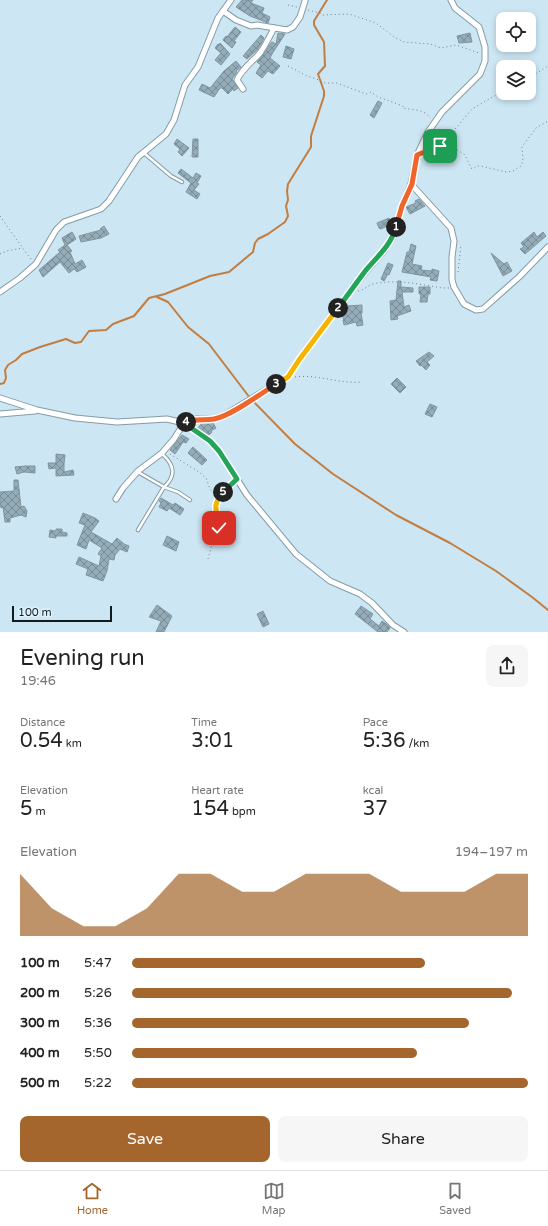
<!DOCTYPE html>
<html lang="en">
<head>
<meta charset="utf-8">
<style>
  :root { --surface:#fff; --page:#f6f6f6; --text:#222; --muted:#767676; --line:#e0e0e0; --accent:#a4662c }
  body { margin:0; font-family:"Varela Round",sans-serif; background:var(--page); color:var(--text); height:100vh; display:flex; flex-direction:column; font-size:15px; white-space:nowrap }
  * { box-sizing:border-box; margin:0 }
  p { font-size:13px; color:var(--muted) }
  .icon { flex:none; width:22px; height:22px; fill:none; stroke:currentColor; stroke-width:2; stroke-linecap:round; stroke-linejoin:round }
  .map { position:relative; height:632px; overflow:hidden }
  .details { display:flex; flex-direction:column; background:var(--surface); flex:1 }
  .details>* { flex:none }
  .fabs { position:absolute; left:496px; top:12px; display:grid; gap:8px }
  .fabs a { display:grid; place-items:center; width:40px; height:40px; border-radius:8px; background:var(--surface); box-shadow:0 2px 6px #0003; font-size:20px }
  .scale { position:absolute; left:12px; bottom:10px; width:100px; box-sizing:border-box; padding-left:4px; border:2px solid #121c20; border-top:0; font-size:11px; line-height:14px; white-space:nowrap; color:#121c20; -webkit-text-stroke:3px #def2fd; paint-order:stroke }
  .pin { position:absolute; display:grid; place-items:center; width:34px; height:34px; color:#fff; margin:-17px; border-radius:8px; box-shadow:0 2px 6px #0006 }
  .km { position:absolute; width:20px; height:20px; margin:-10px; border-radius:50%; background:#222; color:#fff; font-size:11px; line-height:20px; text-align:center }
  .round { display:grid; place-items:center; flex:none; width:42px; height:42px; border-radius:8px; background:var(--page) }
  .summary { display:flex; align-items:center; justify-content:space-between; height:68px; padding:0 20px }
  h1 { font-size:22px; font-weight:600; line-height:30px }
  .stats { display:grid; grid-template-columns:repeat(3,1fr); gap:6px; height:68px; padding:4px 20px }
  .stats div { display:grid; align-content:center }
  .stats b { font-size:20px; font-weight:600 }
  .stats small { font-size:11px; font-weight:400 }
  .stats p { font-size:11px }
  .chart { height:112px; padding:8px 20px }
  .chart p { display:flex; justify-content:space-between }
  .chart svg { width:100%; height:72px; margin-top:4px; fill:var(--accent); opacity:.7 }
  .cta { display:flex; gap:8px; margin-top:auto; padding:8px 20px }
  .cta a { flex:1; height:46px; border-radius:8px; background:var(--accent); color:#fff; font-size:16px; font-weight:600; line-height:46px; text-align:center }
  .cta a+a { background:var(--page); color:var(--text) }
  ul { padding:0 20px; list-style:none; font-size:13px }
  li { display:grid; grid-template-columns:64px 48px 1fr; align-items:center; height:30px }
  li i { height:10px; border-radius:5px; background:var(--accent) }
  .tabs { display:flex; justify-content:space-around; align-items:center; height:56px; border-top:1px solid var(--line); background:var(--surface); font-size:11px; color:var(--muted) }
  .tabs a { display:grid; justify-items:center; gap:2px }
  .tabs .current { color:var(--accent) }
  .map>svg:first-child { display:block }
</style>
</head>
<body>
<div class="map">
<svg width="548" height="632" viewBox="0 0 548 632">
  <defs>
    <pattern id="building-cross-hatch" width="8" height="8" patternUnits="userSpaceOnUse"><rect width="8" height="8" fill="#94acb8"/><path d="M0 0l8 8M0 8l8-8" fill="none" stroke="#778b95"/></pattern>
  </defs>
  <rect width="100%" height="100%" fill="#cde6f3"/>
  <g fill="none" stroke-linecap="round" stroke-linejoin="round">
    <g stroke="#c27d40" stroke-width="2">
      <path d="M 157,297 L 168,302 L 188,327 L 209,344 L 250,398 L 295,444 L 333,474 L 396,515 L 450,543 L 496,571 L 532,597 L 548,610"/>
      <path d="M 0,384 L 4,383 L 6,378 L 5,370 L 8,365 L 16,360 L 22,354 L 40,347 L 66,339 L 75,343 L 81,342 L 89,331 L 106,330 L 113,324 L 134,316 L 149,298 L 165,294 L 210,276 L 229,272 L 253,252 L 255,243 L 258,239 L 268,234 L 285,222 L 288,216 L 286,206 L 288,200 L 287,191 L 288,184 L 311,147 L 311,136 L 324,96 L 324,91 L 318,74 L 325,66 L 324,42 L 314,25 L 314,21 L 327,0"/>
    </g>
  </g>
  <g fill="url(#building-cross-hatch)" stroke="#7f96a2">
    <path d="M 242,0 L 253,0 L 251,3 L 264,8 L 262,13 L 270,17 L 268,23 L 250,16 L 236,7 Z"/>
    <path d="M 235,27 L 241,32 L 234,41 L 236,42 L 232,48 L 223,40 L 226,36 L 227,37 Z"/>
    <path d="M 278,33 L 285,34 L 272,54 L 271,53 L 272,54 L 270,58 L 280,66 L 273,74 L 268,71 L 262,78 L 256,73 L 261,65 L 257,62 L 263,55 L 271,43 L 272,42 L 276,44 Z"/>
    <path d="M 470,33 L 472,42 L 459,43 L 457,36 Z"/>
    <path d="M 261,35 L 264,38 L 262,42 L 257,50 L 247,59 L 243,56 Z"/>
    <path d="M 220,43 L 230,54 L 221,65 L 215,60 L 221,53 L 215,48 L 218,44 L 219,45 Z"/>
    <path d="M 286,46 L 294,49 L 291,59 L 283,57 Z"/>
    <path d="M 236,61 L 241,67 L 236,71 L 237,72 L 232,79 L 238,88 L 234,91 L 233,89 L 228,94 L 222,88 L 220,88 L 214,97 L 199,90 L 202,84 L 210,88 L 211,87 L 224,71 Z"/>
    <path d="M 378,101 L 382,103 L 374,118 L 370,115 Z"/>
    <path d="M 177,139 L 189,148 L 182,156 L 178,152 L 180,149 L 174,144 Z"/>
    <path d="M 193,139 L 198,139 L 198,157 L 192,157 Z"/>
    <path d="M 181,169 L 193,178 L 196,173 L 201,176 L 197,183 L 199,184 L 194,190 L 200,194 L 197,199 L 186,192 L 191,183 L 178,173 Z"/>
    <path d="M 419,199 L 425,206 L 410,214 L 406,207 L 416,203 L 415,201 Z"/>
    <path d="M 389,218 L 391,224 L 381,229 L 379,228 L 377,223 Z"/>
    <path d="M 104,226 L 109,234 L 101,238 L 81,242 L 79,236 L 101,230 L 100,229 Z"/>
    <path d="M 72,232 L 76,239 L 67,245 L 72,251 L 70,252 L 75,264 L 82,260 L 86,267 L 77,272 L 74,269 L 69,273 L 60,262 L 43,277 L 39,270 L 60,252 L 58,250 L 65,245 L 62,238 Z"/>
    <path d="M 534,232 L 537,237 L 543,232 L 546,236 L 525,254 L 520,249 L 524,247 L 521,243 Z"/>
    <path d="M 411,244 L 416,246 L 412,264 L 422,266 L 421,270 L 432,271 L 432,269 L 439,271 L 437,281 L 430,280 L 431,277 L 402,272 L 407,252 L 409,252 Z"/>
    <path d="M 491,253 L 504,264 L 507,262 L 512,271 L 503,276 Z"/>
    <path d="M 388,263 L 393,265 L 389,275 L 388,274 L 384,281 L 381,279 Z"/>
    <path d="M 398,281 L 401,281 L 401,287 L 413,288 L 413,292 L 402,292 L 404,307 L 409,305 L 411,311 L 397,316 L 398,319 L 391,320 L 390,301 L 396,300 Z"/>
    <path d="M 419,287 L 430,287 L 430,294 L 428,294 L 427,302 L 420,302 L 421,294 L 419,294 Z"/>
    <path d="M 362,305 L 362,313 L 361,313 L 363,325 L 357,326 L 356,322 L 344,325 L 343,320 L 344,319 L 340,312 L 346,309 L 346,306 Z"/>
    <path d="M 429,352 L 434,356 L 427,362 L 430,365 L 426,370 L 421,365 L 420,366 L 416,361 Z"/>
    <path d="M 397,378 L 406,387 L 400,393 L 391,384 Z"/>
    <path d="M 430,404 L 437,407 L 432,417 L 425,414 Z"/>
    <path d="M 202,423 L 213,423 L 216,428 L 211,431 L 212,432 L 209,435 L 198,428 Z"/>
    <path d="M 182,435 L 189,439 L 186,443 L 183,442 L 175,454 L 170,450 Z"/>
    <path d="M 193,447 L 207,460 L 202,465 L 188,453 Z"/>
    <path d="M 56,454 L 65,455 L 64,464 L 64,472 L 73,470 L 74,475 L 56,476 L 56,468 L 49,469 L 48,463 L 56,463 Z"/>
    <path d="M 25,466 L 35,466 L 35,473 L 24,472 L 17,474 L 15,467 Z"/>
    <path d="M 14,480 L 18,480 L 21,507 L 24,506 L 27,511 L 26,517 L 21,515 L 10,518 L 10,522 L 5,522 L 3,507 L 1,508 L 0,503 L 0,492 L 14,491 Z"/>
    <path d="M 161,498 L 173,505 L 175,503 L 184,509 L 180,515 L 169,508 L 167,511 L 159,507 L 161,503 L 159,501 Z"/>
    <path d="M 83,513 L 95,518 L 99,521 L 91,532 L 112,544 L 117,538 L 124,544 L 129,546 L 127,552 L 120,549 L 115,555 L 114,560 L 109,559 L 107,571 L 103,581 L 86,575 L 88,569 L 76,564 L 79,557 L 99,566 L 101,556 L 98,554 L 102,548 L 89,540 L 86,549 L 77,545 L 85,525 L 79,523 Z"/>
    <path d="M 56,529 L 62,529 L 62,532 L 67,533 L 67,536 L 56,536 L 56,538 L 49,537 L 50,530 L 56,531 Z"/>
    <path d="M 167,536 L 179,542 L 176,551 L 163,545 Z"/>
    <path d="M 157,605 L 172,616 L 164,632 L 156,632 L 161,621 L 149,617 Z"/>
    <path d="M 361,606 L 373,614 L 370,619 L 379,626 L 382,621 L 389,626 L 390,628 L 387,632 L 378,632 L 355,614 Z"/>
    <path d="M 263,611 L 269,624 L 263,627 L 257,614 Z"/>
  </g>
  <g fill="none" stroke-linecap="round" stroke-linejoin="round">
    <g stroke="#849ca7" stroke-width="4.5">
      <g id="lane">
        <path d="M 144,153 L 171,176 L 182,182"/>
        <path d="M 138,472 L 164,487 L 178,492 L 190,500"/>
        <path d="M 138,530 L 164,487 C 177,476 174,464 162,454"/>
      </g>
    </g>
    <g stroke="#849ca7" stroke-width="7">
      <g id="street">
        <path d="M 223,11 L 236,20 L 251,26 L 257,25 L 287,30 L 293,27 L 300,17 L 305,1"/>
        <path d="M 243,89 L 237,80 C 241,70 252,62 260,53 C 265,46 270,36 274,28"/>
        <path d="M 411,184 L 451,228 L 454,241 L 452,257 L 452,280 L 454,287 L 464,304 L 476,310 L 483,309 L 519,277 L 548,247"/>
        <path d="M 0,292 L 20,278 L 36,264 L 56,230 L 64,222 L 101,209 L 109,201 L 138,157 L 166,134 L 174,120 L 185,85 L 198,67 L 218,18 L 231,0"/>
        <path d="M 0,398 L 37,410 L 75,418 L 117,422 L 167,419 L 184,423 L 210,441 L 219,451 L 247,495 L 296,554 L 330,581 L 360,594 L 372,603 L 393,625 L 404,632"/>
        <path d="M 0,414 L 35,411"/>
        <path d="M 116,499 L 123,488 L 138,471 L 162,453 L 174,439 L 184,423 L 196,419 L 214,419 L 223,416 L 277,383 L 288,377 L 299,360 L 324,326 L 367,270 L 383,252 L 394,235 L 402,206 L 411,184 L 417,155 L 428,132 L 442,112 L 480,74 L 485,61 L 485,47 L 479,27 L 455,8 L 451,0"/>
      </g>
    </g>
    <g stroke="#6e7f88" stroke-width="1" stroke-dasharray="1 3" stroke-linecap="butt">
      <path d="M 288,5 L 297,7"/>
      <path d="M 308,10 L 320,13 L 322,15 L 349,14 L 376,23 L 394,37 L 404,42 L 430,44 L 441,48 L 456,45 L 479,53"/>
      <path d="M 288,66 L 307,76 L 319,80 L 325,83 L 337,83 L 366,94 L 371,92 L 378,97 L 403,106 L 403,108 C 412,110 425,109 430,118"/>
      <path d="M 529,78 L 548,66"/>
      <path d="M 438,130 L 443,133 L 446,139 L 453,147 L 465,155 L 471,168 L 473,169 L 477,166 L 481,166 L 506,172 L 513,171 L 521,166 L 523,161 L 522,147 L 536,128 L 548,121"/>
      <path d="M 425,153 L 440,147 L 472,109 L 503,91"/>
      <path d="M 0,216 L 24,250 L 31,259"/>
      <path d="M 0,254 L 7,251 L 22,248"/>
      <path d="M 458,272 L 461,245"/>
      <path d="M 358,291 C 364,290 367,286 373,284 C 395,279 419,284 442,288 L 449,288"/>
      <path d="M 295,377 C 318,374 339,384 362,382"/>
      <path d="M 170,454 L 199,472 L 206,478 L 210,489 L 218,498"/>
      <path d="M 208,559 L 214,537 L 219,529 L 219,524 L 215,509 L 217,500 L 232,484"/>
    </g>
    <use href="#lane" stroke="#fff" stroke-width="2.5"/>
    <use href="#street" stroke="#fff" stroke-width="5"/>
  </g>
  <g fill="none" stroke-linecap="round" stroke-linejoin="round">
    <g stroke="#fff" stroke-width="8">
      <path id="split-1" d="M 396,227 L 402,206 L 412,184 L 417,155 L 440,146"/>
    </g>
    <g stroke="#fff" stroke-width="8">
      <path id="split-2" d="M 338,308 C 348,295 357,282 366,270 C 378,256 391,245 396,227"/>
    </g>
    <g stroke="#fff" stroke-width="8">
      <path id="split-3" d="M 276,384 L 288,377 L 299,360 L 338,308"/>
    </g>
    <g stroke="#fff" stroke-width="8">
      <path id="split-4" d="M 186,422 C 198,418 203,421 214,419 C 229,417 262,393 276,384"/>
    </g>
    <g stroke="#fff" stroke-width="8">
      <path id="split-5" d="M 186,422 L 184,423 L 210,441 L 219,451 L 237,479 L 223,492"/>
    </g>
    <g stroke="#fff" stroke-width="8">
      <path id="split-6" d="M 219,528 C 220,511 209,510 223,492"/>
    </g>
    <use href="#split-1" stroke="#f0652b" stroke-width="5"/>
    <use href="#split-2" stroke="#22a559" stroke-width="5"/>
    <use href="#split-3" stroke="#f5b400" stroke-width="5"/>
    <use href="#split-4" stroke="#f0652b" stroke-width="5"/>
    <use href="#split-5" stroke="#22a559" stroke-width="5"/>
    <use href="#split-6" stroke="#f5b400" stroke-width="5"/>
  </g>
</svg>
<div class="fabs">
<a><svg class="icon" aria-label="locate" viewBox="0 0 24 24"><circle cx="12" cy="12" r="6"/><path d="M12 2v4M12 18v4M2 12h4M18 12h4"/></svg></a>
<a><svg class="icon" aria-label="layers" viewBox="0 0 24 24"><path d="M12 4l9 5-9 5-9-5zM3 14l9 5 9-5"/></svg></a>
</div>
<div class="scale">100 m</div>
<div class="pin" style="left:440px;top:146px;background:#1e9e55"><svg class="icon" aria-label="arrive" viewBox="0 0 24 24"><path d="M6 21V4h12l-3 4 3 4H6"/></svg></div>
<div class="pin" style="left:219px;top:528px;background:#d93025"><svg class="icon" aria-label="check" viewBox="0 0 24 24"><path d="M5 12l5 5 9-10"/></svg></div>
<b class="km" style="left:396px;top:227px">1</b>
<b class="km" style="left:338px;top:308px">2</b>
<b class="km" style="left:276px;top:384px">3</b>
<b class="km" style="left:186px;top:422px">4</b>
<b class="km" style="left:223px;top:492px">5</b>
</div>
<section class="details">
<div class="summary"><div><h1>Evening run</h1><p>19:46</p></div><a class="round"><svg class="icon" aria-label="share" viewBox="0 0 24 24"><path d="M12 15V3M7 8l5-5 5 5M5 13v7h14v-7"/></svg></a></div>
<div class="stats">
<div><p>Distance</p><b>0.54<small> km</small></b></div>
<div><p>Time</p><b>3:01</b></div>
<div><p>Pace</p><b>5:36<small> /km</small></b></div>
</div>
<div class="stats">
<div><p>Elevation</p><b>5<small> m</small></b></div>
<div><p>Heart rate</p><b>154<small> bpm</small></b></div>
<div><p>kcal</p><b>37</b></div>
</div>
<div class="chart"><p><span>Elevation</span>194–197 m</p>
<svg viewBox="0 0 160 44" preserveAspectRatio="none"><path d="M0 44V6L10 27L20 38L30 38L40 27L50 6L60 6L70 17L80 17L90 6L100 6L110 6L120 17L130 17L140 17L150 6L160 6V44z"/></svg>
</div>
<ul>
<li><b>100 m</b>5:47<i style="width:74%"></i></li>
<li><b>200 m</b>5:26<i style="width:96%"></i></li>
<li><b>300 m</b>5:36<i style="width:85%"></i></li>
<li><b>400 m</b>5:50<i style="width:72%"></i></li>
<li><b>500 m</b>5:22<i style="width:100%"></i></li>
</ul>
<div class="cta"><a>Save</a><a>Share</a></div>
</section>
<nav class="tabs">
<a class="current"><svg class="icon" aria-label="home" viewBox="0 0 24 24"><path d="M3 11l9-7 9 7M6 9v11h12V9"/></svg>Home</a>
<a><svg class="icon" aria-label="map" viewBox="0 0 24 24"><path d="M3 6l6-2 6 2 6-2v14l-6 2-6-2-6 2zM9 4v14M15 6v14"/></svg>Map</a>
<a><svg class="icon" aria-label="saved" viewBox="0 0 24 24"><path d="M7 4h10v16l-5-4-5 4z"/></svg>Saved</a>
</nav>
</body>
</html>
